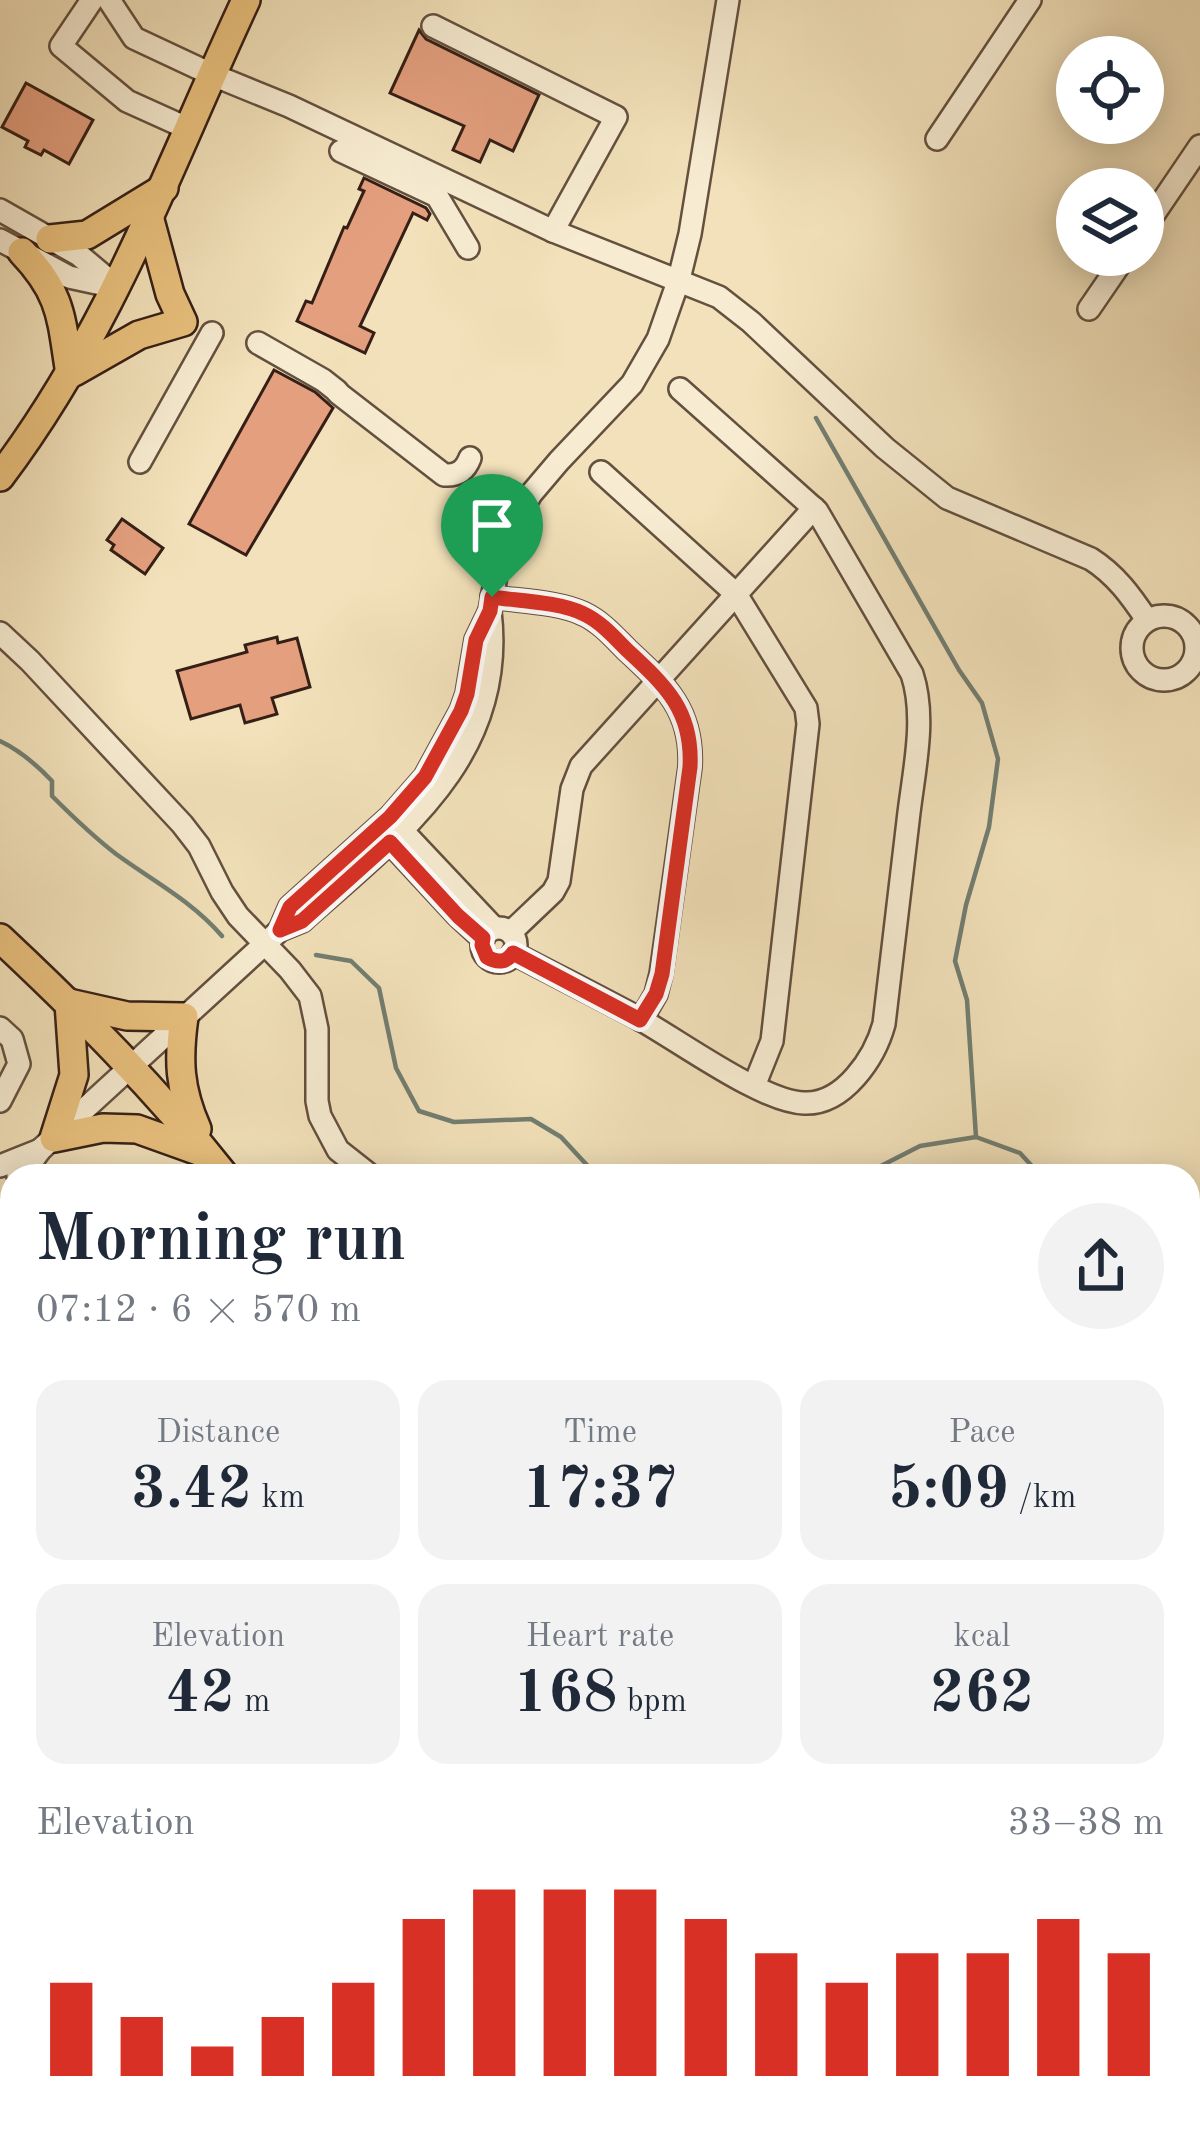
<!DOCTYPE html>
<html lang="en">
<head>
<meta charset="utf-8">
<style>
  :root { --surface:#fff; --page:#f2f2f3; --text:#1f2937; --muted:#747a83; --accent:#d93025 }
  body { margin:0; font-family:"Old Standard TT",serif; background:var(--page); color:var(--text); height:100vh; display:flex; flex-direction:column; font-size:45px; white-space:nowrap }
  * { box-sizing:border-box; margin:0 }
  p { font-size:39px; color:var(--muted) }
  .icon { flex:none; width:66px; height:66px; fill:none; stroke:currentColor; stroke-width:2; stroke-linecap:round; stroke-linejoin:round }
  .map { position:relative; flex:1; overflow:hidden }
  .panel { position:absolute; left:0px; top:1164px; width:1200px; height:972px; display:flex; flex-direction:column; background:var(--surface); border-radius:36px 36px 0 0; box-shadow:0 6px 30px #0003 }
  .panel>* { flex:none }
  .tools { position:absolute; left:1056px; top:36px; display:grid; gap:24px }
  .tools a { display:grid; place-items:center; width:108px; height:108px; border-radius:50%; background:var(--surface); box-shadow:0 6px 30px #0003; font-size:60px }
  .pin { position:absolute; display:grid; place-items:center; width:102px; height:102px; color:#fff; margin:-123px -51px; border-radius:50% 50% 50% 0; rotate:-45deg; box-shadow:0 0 12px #0007 }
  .pin .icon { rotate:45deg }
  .round { display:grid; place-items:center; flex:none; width:126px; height:126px; border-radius:63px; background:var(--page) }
  .overview { display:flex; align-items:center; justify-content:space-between; height:204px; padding:0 36px }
  h1 { font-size:66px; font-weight:700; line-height:90px }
  .metrics { display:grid; grid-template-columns:repeat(3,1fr); gap:18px; height:204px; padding:12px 36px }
  .metrics div { display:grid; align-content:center; border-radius:30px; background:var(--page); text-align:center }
  .metrics b { font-size:60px; font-weight:700 }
  .metrics small { font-size:33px; font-weight:400 }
  .metrics p { font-size:33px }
  .chart { height:336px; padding:24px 36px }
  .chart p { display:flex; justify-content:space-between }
  .chart svg { width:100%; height:216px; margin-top:12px; stroke:var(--accent); stroke-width:6 }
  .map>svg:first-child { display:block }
</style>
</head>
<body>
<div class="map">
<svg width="1200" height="2136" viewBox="0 0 1200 2136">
  <rect width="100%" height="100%" fill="#f2e1ba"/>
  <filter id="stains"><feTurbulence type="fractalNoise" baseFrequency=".00167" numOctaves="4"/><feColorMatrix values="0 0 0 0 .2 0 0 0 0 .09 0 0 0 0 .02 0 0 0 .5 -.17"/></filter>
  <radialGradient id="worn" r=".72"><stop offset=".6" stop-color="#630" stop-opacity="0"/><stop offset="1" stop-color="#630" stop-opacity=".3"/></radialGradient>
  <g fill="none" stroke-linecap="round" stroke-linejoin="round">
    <g stroke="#727e71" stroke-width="4.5">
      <path d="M 816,418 L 959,670 L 982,703 L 998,759 L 989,827 L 966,905 L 955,961 L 967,1000 L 976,1137"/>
      <path d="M 0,741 C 21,751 36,764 52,781 L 52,796 C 72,816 94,837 116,854 C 153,881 192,901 222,936"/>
      <path d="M 316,955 L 351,961 L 379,988 L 396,1068 L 419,1111 L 454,1122 L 531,1119 L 561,1137 L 597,1176"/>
      <path d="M 870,1176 L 875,1169 L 920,1146 L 976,1137 L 1020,1153 L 1041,1176"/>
      <path d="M 1188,1687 L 1197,1719 L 1188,1738"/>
      <path d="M 1188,1985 L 1200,1992"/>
    </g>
  </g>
  <g fill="#e39f7e" stroke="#351f16" stroke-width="3">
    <path d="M 419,30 L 426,39 L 539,95 L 513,151 L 490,140 L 480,162 L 453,150 L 464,126 L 390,93 Z"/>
    <path d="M 26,83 L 93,120 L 69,164 L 44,150 L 41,155 L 25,147 L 28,141 L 2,127 Z"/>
    <path d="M 364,178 L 426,208 L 430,214 L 427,220 L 413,213 L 360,326 L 374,333 L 365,353 L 297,321 L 306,301 L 312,303 L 344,227 L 347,228 L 364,191 L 359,189 Z"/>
    <path d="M 274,370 L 315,392 L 333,408 L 246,555 L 189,524 Z"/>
    <path d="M 122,519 L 163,548 L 145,574 L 111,550 L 114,545 L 107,540 Z"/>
    <path d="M 277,637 L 278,643 L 297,638 L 310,687 L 272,698 L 277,714 L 245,723 L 240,705 L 191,719 L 177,671 L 247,652 L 245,645 Z"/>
  </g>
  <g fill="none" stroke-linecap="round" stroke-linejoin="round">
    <g stroke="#64503f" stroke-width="26">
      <g id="minor">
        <path d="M 92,0 L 61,46 L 127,101 L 189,129"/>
        <path d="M 109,0 L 134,38 L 213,75 L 289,106 L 553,231 L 719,297 L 751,322 L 885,448 L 947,498 L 1091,559 C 1116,575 1131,596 1147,620"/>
        <path d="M 433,26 L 616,117 L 553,231"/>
        <path d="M 937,139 L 1030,0"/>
        <path d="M 341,151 L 437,196 L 468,248"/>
        <path d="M 0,210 L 79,255 L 117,287"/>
        <path d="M 1143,230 L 1200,146"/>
        <path d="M 0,240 L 69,277 L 115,287"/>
        <path d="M 1089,309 L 1126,255"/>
        <path d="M 258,343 L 323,380 L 337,391"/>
        <path d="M 338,393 L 444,475 C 457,476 465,471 470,458"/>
        <path d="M 140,462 L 212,333"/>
        <path d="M 601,472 L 736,594 L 806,708 L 808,724 L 772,1041 L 754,1086"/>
        <path d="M 492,597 C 519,601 560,602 584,614 C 601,622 614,637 627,650 C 666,686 693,711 690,767 L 661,974 L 656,994 L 641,1020"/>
        <circle cx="1164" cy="648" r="32"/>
        <path d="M 0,633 L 30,661 L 182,824 L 199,846 L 222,892 L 238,916 L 290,970 L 310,996 L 317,1029 L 317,1101 L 320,1116 L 338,1150 L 371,1176"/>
        <path d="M 396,824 L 494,928"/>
        <path d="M 383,835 L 458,916 L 483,939"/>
        <circle cx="499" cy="945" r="17"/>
        <path d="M 280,930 L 290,907 L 390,817 L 425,777 L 461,711 L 467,694 L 476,640 L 490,611 L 498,564 L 522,510 L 531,494 L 559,461 L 632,384 L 658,339 L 679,279 L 690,234 L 728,0"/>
        <path d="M 511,932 L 553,892 L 559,881 L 572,789 L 581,766 L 814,508"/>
        <path d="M 513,953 C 555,975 597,996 638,1018 C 678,1040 762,1102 804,1103 C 844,1105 875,1057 884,1024 C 892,956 900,888 908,821 C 913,774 927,719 912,674 L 817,511 L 680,389"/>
        <path d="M 0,1028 L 12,1039 L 19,1064 L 0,1101"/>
        <path d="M 0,1166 L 40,1150"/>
        <path d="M 18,1176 L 23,1174 L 40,1150 L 280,930 L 302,921 C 398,835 508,757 490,611"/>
        <path d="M 1188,1754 L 1200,1751"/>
        <path d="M 648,2136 L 654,2124"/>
      </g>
    </g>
    <g stroke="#351f16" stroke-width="32">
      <g id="major">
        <path d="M 50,239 L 87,235 L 164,188"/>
        <path d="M 22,252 C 63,295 61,319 70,374"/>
        <path d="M 74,372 L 139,335 L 183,322 L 170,294 L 150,220"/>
        <path d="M 0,477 C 113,327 168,167 246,0"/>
        <path d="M 0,938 C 80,1013 157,1090 225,1176"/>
        <path d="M 69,1003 L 74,1075 L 54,1138 L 103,1128 L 137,1129 L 204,1153"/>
        <path d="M 69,1003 L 127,1016 L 184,1017 C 178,1060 179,1088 197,1129"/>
        <path d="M 822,2124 L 830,2136"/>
      </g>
    </g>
    <use href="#minor" stroke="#f7ecd2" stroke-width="21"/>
    <use href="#major" stroke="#e9c07d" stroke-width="27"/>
  </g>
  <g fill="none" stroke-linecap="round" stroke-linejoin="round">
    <g stroke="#fff" stroke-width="24">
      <path id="route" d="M 492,597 C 519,601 560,602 584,614 C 601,622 614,637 627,650 C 666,686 693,711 690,767 L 662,974 L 656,994 L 640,1020 L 513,953 C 506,963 497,963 487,957 L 482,945 L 483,938 L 458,916 L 390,842 L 302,921 L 280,930 L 290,907 L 390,817 L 425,777 L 461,711 L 467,694 L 476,640 L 490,611 Z"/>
    </g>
    <use href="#route" stroke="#d93025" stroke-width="15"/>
  </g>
  <rect width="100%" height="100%" filter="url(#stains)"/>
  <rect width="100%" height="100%" fill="url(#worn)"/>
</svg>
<div class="tools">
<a><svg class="icon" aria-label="locate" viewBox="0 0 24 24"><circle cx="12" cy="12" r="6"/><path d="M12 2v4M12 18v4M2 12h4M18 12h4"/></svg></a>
<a><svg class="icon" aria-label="layers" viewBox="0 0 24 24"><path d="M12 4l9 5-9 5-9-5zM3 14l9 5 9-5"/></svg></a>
</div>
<div class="pin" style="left:492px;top:597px;background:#1e9e55"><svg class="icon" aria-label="arrive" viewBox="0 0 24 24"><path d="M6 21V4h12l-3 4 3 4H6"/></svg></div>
<section class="panel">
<div class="overview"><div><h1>Morning run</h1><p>07:12 · 6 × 570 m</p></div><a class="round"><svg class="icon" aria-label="share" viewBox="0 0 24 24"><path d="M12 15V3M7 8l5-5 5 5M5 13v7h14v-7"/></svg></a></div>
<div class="metrics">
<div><p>Distance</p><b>3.42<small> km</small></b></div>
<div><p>Time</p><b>17:37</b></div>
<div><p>Pace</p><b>5:09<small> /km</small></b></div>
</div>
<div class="metrics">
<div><p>Elevation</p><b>42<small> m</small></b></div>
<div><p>Heart rate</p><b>168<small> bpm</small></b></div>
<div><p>kcal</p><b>262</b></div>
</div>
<div class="chart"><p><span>Elevation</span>33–38 m</p>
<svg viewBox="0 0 160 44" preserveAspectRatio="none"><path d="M5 44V25M15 44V32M25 44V38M35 44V32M45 44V25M55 44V12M65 44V6M75 44V6M85 44V6M95 44V12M105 44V19M115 44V25M125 44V19M135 44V19M145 44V12M155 44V19"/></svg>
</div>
</section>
</div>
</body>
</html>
